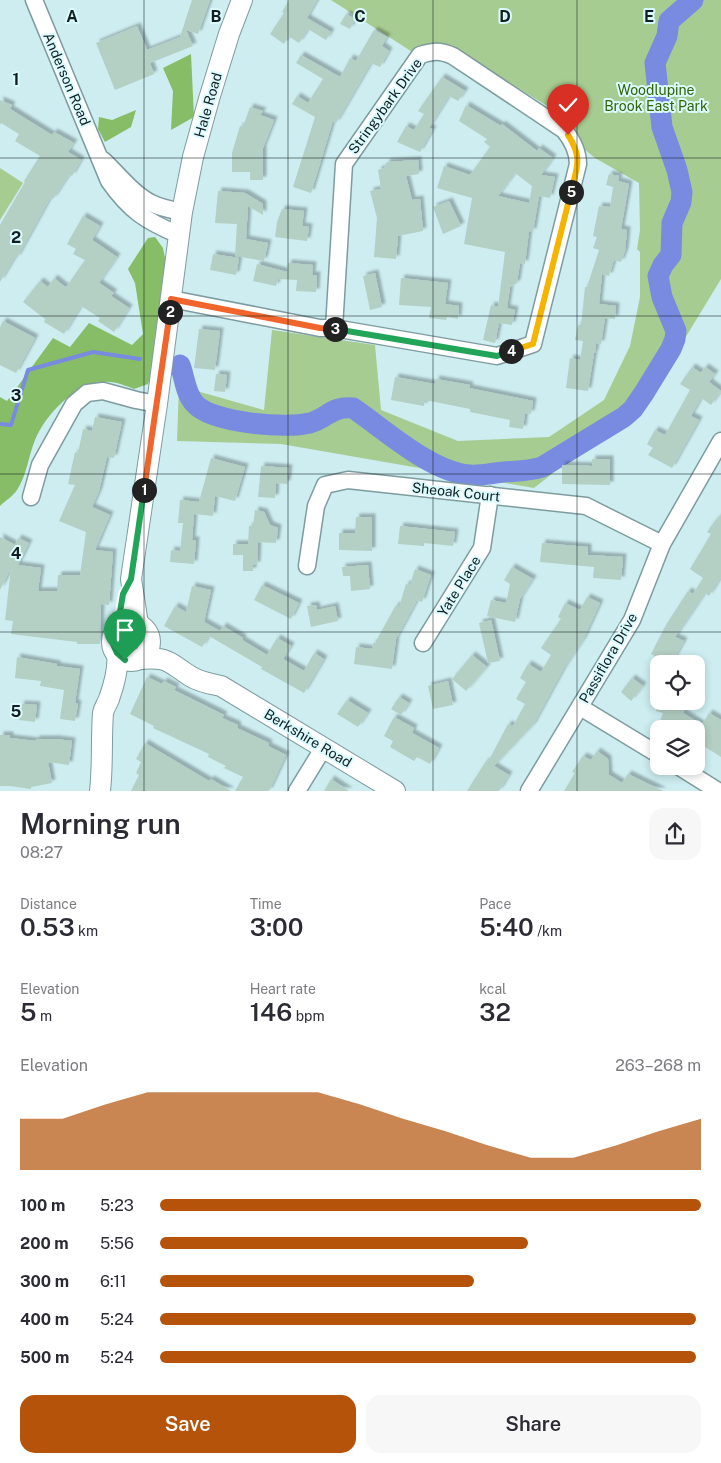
<!DOCTYPE html>
<html lang="en">
<head>
<meta charset="utf-8">
<style>
  :root { --surface:#fff; --page:#f7f7f7; --text:#2b2b33; --muted:#7c7c81; --accent:#b45309 }
  body { margin:0; font-family:"Public Sans",sans-serif; background:var(--page); color:var(--text); height:100vh; display:flex; flex-direction:column; font-size:19px; white-space:nowrap }
  * { box-sizing:border-box; margin:0 }
  p { font-size:16px; color:var(--muted) }
  .icon { flex:none; width:28px; height:28px; fill:none; stroke:currentColor; stroke-width:2; stroke-linecap:round; stroke-linejoin:round }
  .map { position:relative; height:791px; overflow:hidden }
  .sheet { display:flex; flex-direction:column; background:var(--surface); flex:1 }
  .sheet>* { flex:none }
  .tools { position:absolute; left:650px; top:655px; display:grid; gap:10px }
  .tools a { display:grid; place-items:center; width:55px; height:55px; border-radius:10px; background:var(--surface); box-shadow:0 2px 8px #0003; font-size:25px }
  .pin { position:absolute; display:grid; place-items:center; width:42px; height:42px; color:#fff; margin:-51px -21px; border-radius:50% 50% 50% 0; rotate:-45deg; box-shadow:0 0 5px #0007 }
  .pin .icon { rotate:45deg }
  .km { position:absolute; width:25px; height:25px; margin:-12px; border-radius:50%; background:#222; color:#fff; font-size:14px; line-height:25px; text-align:center }
  .round { display:grid; place-items:center; flex:none; width:52px; height:52px; border-radius:15px; background:var(--page) }
  .head { display:flex; align-items:center; justify-content:space-between; height:85px; padding:0 20px }
  h1 { font-size:28px; font-weight:600; line-height:38px }
  .figures { display:grid; grid-template-columns:repeat(3,1fr); gap:8px; height:85px; padding:5px 20px }
  .figures div { display:grid; align-content:center }
  .figures b { font-size:25px; font-weight:600 }
  .figures small { font-size:14px; font-weight:400 }
  .figures p { font-size:14px }
  .chart { height:140px; padding:10px 20px }
  .chart p { display:flex; justify-content:space-between }
  .chart svg { width:100%; height:90px; margin-top:5px; fill:var(--accent); opacity:.7 }
  .primary-button { display:flex; gap:10px; margin-top:auto; padding:10px 20px }
  .primary-button a { flex:1; height:58px; border-radius:15px; background:var(--accent); color:#fff; font-size:20px; font-weight:600; line-height:58px; text-align:center }
  .primary-button a+a { background:var(--page); color:var(--text) }
  ul { padding:0 20px; list-style:none; font-size:16px }
  li { display:grid; grid-template-columns:80px 60px 1fr; align-items:center; height:38px }
  li i { height:12px; border-radius:6px; background:var(--accent) }
  .map>svg:first-child { display:block }
</style>
</head>
<body>
<div class="map">
<svg width="721" height="791" viewBox="0 0 721 791">
  <defs>
    <filter id="shadow"><feDropShadow dx="3.5" dy="-3.5" stdDeviation="1" flood-color="#0004"/></filter>
  </defs>
  <rect width="100%" height="100%" fill="#cdedf0"/>
  <g fill="#a7cc91">
    <path d="M 331,0 L 721,0 L 721,279 L 673,358 L 624,428 L 585,448 L 534,488 L 281,444 L 177,441 L 179,386 L 264,410 L 272,330 L 375,345 L 381,410 L 458,441 L 549,437 L 604,400 L 630,346 L 640,297 L 640,252 L 637,249 L 640,230 L 639,183 L 595,158 L 583,148 L 577,132 L 567,118 L 470,59 L 414,53 Z"/>
    <path d="M 0,168 L 23,183 L 0,220 Z"/>
  </g>
  <g fill="#88bd67">
    <path d="M 191,54 L 194,117 L 171,130 L 173,91 L 163,68 Z"/>
    <path d="M 136,110 L 131,127 L 105,142 L 98,129 L 99,117 L 112,120 Z"/>
    <path d="M 155,237 L 163,248 L 165,258 L 165,277 L 151,375 L 148,384 L 134,389 C 125,386 115,381 105,382 C 75,383 46,414 35,440 C 28,457 27,475 17,490 C 13,496 5,501 0,506 L 0,397 L 7,401 L 53,338 L 70,347 L 89,323 L 132,345 L 143,334 L 135,283 L 128,269 L 148,238 Z"/>
  </g>
  <g fill="none" stroke-linecap="round" stroke-linejoin="round">
    <path stroke="#788be1" stroke-width="4" d="M 0,424 L 11,425 L 28,370 L 93,352 L 140,359"/>
    <path stroke="#788be1" stroke-width="21" d="M 180,365 C 185,378 185,393 195,404 C 212,423 286,429 310,423 C 328,418 331,406 353,408 C 384,429 431,472 469,475 C 481,476 492,473 504,472 C 517,471 530,471 542,467 L 624,417 L 633,409 L 644,393 L 671,349 L 675,339 L 676,331 L 662,297 L 658,276 L 663,265 L 671,255 L 672,223 L 681,202 L 682,192 L 677,170 L 662,127 L 655,63 L 667,36 L 669,21 L 693,0"/>
  </g>
  <g fill="#b4cfc4" fill-rule="evenodd" filter="url(#shadow)">
    <path d="M 192,0 L 210,0 L 198,34 L 186,30 L 193,46 L 150,63 L 154,74 L 115,90 L 96,43 L 137,26 L 147,50 L 180,37 Z"/>
    <path d="M 289,0 L 317,0 L 307,18 L 331,32 L 326,40 L 308,29 L 299,43 L 288,36 L 284,44 L 270,34 L 284,13 L 282,12 Z"/>
    <path d="M 346,14 L 355,19 L 350,29 L 340,24 Z"/>
    <path d="M 374,30 L 387,37 L 382,46 L 389,51 L 380,67 L 371,63 L 336,123 L 333,121 L 311,193 L 293,187 L 315,117 L 292,104 L 297,96 L 308,103 L 323,79 L 296,63 L 301,55 L 340,77 L 350,58 L 356,61 Z"/>
    <path d="M 442,77 L 465,91 L 458,101 L 449,96 L 429,128 L 433,129 L 420,152 L 397,142 L 406,126 L 414,130 L 424,114 L 418,111 Z"/>
    <path d="M 0,100 L 12,105 L 10,109 L 52,135 L 54,132 L 74,143 L 68,152 L 81,160 L 72,176 L 69,175 L 53,199 L 50,198 L 17,258 L 15,257 L 0,282 L 0,225 L 25,182 L 24,181 L 40,156 L 15,141 L 19,134 L 1,123 L 0,125 Z"/>
    <path d="M 466,105 L 501,126 L 502,124 L 537,151 L 539,148 L 553,158 L 541,175 L 555,177 L 550,198 L 539,196 L 533,232 L 529,231 L 525,264 L 520,263 L 517,283 L 510,287 L 507,308 L 515,310 L 512,325 L 499,323 L 495,343 L 483,340 L 491,305 L 498,307 L 505,252 L 464,244 L 472,198 L 437,188 L 444,166 L 470,175 L 490,147 L 484,142 L 487,139 L 459,121 ZM 515,173 L 532,186 L 529,203 L 498,196 Z"/>
    <path d="M 250,107 L 263,111 L 260,115 L 274,120 L 263,148 L 263,180 L 250,180 L 250,172 L 232,172 L 232,153 L 240,126 L 243,127 Z"/>
    <path d="M 418,160 L 419,174 L 406,176 L 412,200 L 420,199 L 423,231 L 398,236 L 396,259 L 374,257 L 377,218 L 370,191 L 381,189 L 378,170 L 384,168 L 387,162 Z"/>
    <path d="M 609,174 L 619,176 L 618,181 L 629,184 L 621,229 L 627,230 L 625,251 L 621,262 L 614,260 L 609,276 L 602,274 L 599,304 L 616,306 L 615,319 L 605,318 L 601,344 L 596,343 L 595,353 L 594,353 L 588,391 L 566,388 L 570,358 L 580,360 L 583,341 L 575,340 L 578,325 L 581,325 L 585,287 L 587,287 L 599,250 L 593,248 L 597,237 L 593,236 L 599,206 L 610,207 L 613,187 L 606,185 Z"/>
    <path d="M 218,191 L 245,193 L 263,204 L 263,215 L 248,206 L 246,239 L 268,243 L 264,261 L 235,256 L 237,224 L 215,223 Z"/>
    <path d="M 449,201 L 461,226 L 443,234 L 433,207 Z"/>
    <path d="M 282,209 L 304,211 L 302,226 L 309,227 L 307,241 L 275,237 L 277,222 Z"/>
    <path d="M 83,216 L 100,226 L 92,240 L 117,257 L 99,283 L 114,293 L 111,296 L 129,308 L 114,332 L 98,321 L 100,318 L 81,306 L 64,334 L 44,322 L 45,319 L 23,302 L 40,281 L 48,287 L 54,278 L 65,287 L 67,286 L 85,260 L 73,254 L 76,249 L 67,244 Z"/>
    <path d="M 213,254 L 239,258 L 236,275 L 210,270 Z"/>
    <path d="M 288,263 L 313,265 L 312,275 L 317,275 L 316,292 L 296,291 L 297,280 L 278,279 L 276,286 L 253,281 L 257,264 L 287,272 Z"/>
    <path d="M 375,273 L 382,307 L 370,310 L 363,276 Z"/>
    <path d="M 401,278 L 448,283 L 445,304 L 459,306 L 458,319 L 447,317 L 446,320 L 429,318 L 431,307 L 399,305 Z"/>
    <path d="M 3,321 L 35,338 L 16,373 L 0,365 L 0,327 Z"/>
    <path d="M 199,329 L 220,331 L 215,370 L 194,368 Z"/>
    <path d="M 692,367 L 701,373 L 705,367 L 715,374 L 709,382 L 721,391 L 711,405 L 701,398 L 691,416 L 699,420 L 672,468 L 648,455 L 653,448 L 647,444 L 655,430 L 665,435 L 690,390 L 680,384 Z"/>
    <path d="M 216,374 L 227,375 L 225,392 L 214,391 Z"/>
    <path d="M 395,377 L 435,384 L 436,379 L 470,385 L 469,388 L 533,401 L 531,414 L 525,413 L 523,429 L 509,427 L 510,420 L 470,412 L 470,409 L 425,400 L 424,406 L 391,400 Z"/>
    <path d="M 95,417 L 122,422 L 114,458 L 107,457 L 99,491 L 92,507 L 110,515 L 95,550 L 113,552 L 109,605 L 101,604 L 100,644 L 77,644 L 77,642 L 11,634 L 13,621 L 5,620 L 11,568 L 0,590 L 0,537 L 15,545 L 18,538 L 29,543 L 18,565 L 41,568 L 38,591 L 57,591 L 58,575 L 80,575 L 86,532 L 59,521 L 75,485 L 68,484 L 75,452 L 78,453 L 83,429 L 92,431 Z"/>
    <path d="M 211,458 L 245,467 L 235,501 L 215,496 L 213,516 L 194,514 L 192,540 L 196,540 L 194,564 L 170,562 L 171,550 L 180,551 L 183,523 L 178,523 L 180,500 L 199,502 Z"/>
    <path d="M 592,459 L 610,459 L 610,485 L 562,484 L 562,465 L 592,466 Z"/>
    <path d="M 261,466 L 289,468 L 287,484 L 276,483 L 275,498 L 258,497 Z"/>
    <path d="M 255,510 L 264,512 L 270,525 L 278,528 L 276,543 L 258,542 L 257,565 L 253,565 L 253,571 L 243,571 L 243,555 L 233,555 L 233,544 L 248,544 L 249,526 L 253,526 Z"/>
    <path d="M 721,515 L 721,577 L 709,596 L 705,593 L 675,637 L 684,641 L 671,664 L 651,654 L 666,625 L 688,591 L 693,594 L 703,578 L 690,569 L 711,534 L 707,532 L 714,522 Z"/>
    <path d="M 356,517 L 372,517 L 372,551 L 339,550 L 339,533 L 355,533 Z"/>
    <path d="M 400,526 L 455,532 L 453,546 L 424,543 L 424,546 L 398,544 Z"/>
    <path d="M 542,543 L 588,547 L 588,555 L 623,557 L 621,580 L 593,578 L 594,567 L 540,562 Z"/>
    <path d="M 368,565 L 370,589 L 351,591 L 350,576 L 343,576 L 342,567 Z"/>
    <path d="M 512,567 L 533,579 L 520,599 L 515,622 L 487,616 L 491,600 L 506,603 L 510,584 L 504,580 Z"/>
    <path d="M 415,569 L 431,575 L 422,602 L 417,600 L 396,639 L 392,669 L 354,664 L 356,647 L 372,649 L 373,643 L 375,643 L 396,605 L 399,607 L 406,584 L 410,585 Z"/>
    <path d="M 262,585 L 299,603 L 291,619 L 254,600 Z"/>
    <path d="M 192,586 L 211,590 L 204,622 L 220,631 L 223,626 L 243,638 L 242,640 L 267,655 L 277,638 L 291,646 L 283,659 L 304,671 L 314,653 L 324,659 L 304,693 L 261,669 L 262,667 L 209,636 L 202,647 L 164,626 L 175,606 L 186,612 Z"/>
    <path d="M 587,597 L 600,603 L 583,640 L 564,668 L 533,725 L 494,766 L 509,775 L 499,791 L 467,791 L 486,761 L 488,762 L 508,724 L 513,726 L 525,704 L 516,699 L 526,682 L 520,678 L 528,664 L 541,672 L 551,655 L 541,648 L 561,619 L 558,617 L 565,603 L 580,610 Z"/>
    <path d="M 316,605 L 317,610 L 335,606 L 338,621 L 311,627 L 307,606 Z"/>
    <path d="M 491,620 L 500,661 L 488,663 L 479,623 Z"/>
    <path d="M 472,655 L 487,667 L 466,691 L 452,679 Z"/>
    <path d="M 17,657 L 57,664 L 57,666 L 80,669 L 75,703 L 78,704 L 75,721 L 60,719 L 64,690 L 40,686 L 41,681 L 15,678 Z"/>
    <path d="M 147,677 L 162,684 L 164,681 L 176,687 L 174,690 L 224,715 L 222,718 L 238,725 L 237,728 L 269,743 L 268,746 L 286,755 L 269,791 L 235,791 L 243,777 L 224,768 L 226,766 L 208,757 L 209,754 L 153,728 L 154,726 L 130,714 Z"/>
    <path d="M 632,678 L 643,686 L 631,701 L 621,692 Z"/>
    <path d="M 448,681 L 453,705 L 433,709 L 428,686 Z"/>
    <path d="M 399,697 L 409,703 L 401,715 L 391,709 Z"/>
    <path d="M 347,700 L 368,713 L 358,727 L 337,714 Z"/>
    <path d="M 660,701 L 667,701 L 685,709 L 683,713 L 702,725 L 709,713 L 721,720 L 721,757 L 696,741 L 696,729 L 677,729 L 660,721 L 663,713 L 656,711 Z"/>
    <path d="M 21,704 L 37,705 L 35,722 L 19,720 Z"/>
    <path d="M 394,717 L 414,728 L 412,733 L 439,748 L 430,764 L 417,757 L 414,761 L 390,747 L 393,741 L 384,736 Z"/>
    <path d="M 0,735 L 10,735 L 10,738 L 36,741 L 36,739 L 56,739 L 72,741 L 69,765 L 48,762 L 52,783 L 31,787 L 31,789 L 10,786 L 0,786 Z"/>
    <path d="M 145,743 L 209,781 L 211,779 L 231,791 L 131,791 L 139,775 L 136,773 L 141,762 L 136,759 Z"/>
    <path d="M 597,751 L 608,759 L 609,775 L 622,783 L 628,774 L 663,791 L 564,791 L 575,773 L 572,772 L 583,756 L 591,760 Z"/>
    <path d="M 331,779 L 349,791 L 324,791 Z"/>
  </g>
  <g fill="none" stroke-linecap="round" stroke-linejoin="round">
    <g stroke="#7e9c9f" stroke-width="19">
      <g id="minor">
        <path d="M 34,0 L 109,181 C 130,211 146,221 179,235"/>
        <path d="M 103,160 C 118,174 133,194 151,203 C 161,208 172,210 182,212"/>
        <path d="M 171,299 L 320,328 L 334,328 L 497,356 L 533,344 L 578,164 C 578,151 572,140 564,130 L 453,56 C 440,50 433,51 420,55 L 344,164 L 334,328"/>
        <path d="M 31,497 L 40,465 L 74,404 L 87,393 L 103,391 L 136,400 L 157,404"/>
        <path d="M 307,566 L 316,506 L 325,485 L 348,480 L 586,506 L 662,544"/>
        <path d="M 423,643 L 482,548 L 490,495"/>
        <path d="M 580,707 L 659,755"/>
        <path d="M 678,766 L 718,791"/>
        <path d="M 297,791 L 324,747"/>
        <path d="M 529,791 L 632,620 L 662,544 L 721,441"/>
      </g>
    </g>
    <g stroke="#7e9c9f" stroke-width="22">
      <g id="major">
        <circle cx="131" cy="642" r="19"/>
        <path d="M 138,624 L 131,579 L 157,404 L 182,212 L 193,157 L 209,99 L 229,34 L 242,0"/>
        <path d="M 139,659 C 169,657 167,661 190,676 C 199,682 211,684 221,686 L 395,791"/>
        <path d="M 100,791 C 103,765 101,739 103,713 C 104,708 107,704 109,699 C 114,685 119,668 117,653"/>
      </g>
    </g>
    <use href="#minor" stroke="#fff" stroke-width="16"/>
    <use href="#major" stroke="#fff" stroke-width="20"/>
  </g>
  <g fill="none" stroke-linecap="round" stroke-linejoin="round">
    <g stroke="#fff" stroke-width="10">
      <path id="split-1" d="M 125,660 L 117,653 L 112,642 L 117,630 L 123,594 L 131,579 L 144,490"/>
    </g>
    <g stroke="#fff" stroke-width="10">
      <path id="split-2" d="M 144,490 L 170,312"/>
    </g>
    <g stroke="#fff" stroke-width="10">
      <path id="split-3" d="M 170,312 L 171,299 L 320,328 L 335,329"/>
    </g>
    <g stroke="#fff" stroke-width="10">
      <path id="split-4" d="M 335,329 L 497,356 L 511,351"/>
    </g>
    <g stroke="#fff" stroke-width="10">
      <path id="split-5" d="M 511,351 L 533,344 L 571,192"/>
    </g>
    <g stroke="#fff" stroke-width="10">
      <path id="split-6" d="M 568,135 C 583,158 577,167 571,192"/>
    </g>
    <use href="#split-1" stroke="#22a559" stroke-width="6"/>
    <use href="#split-2" stroke="#f0652b" stroke-width="6"/>
    <use href="#split-3" stroke="#f0652b" stroke-width="6"/>
    <use href="#split-4" stroke="#22a559" stroke-width="6"/>
    <use href="#split-5" stroke="#f5b400" stroke-width="6"/>
    <use href="#split-6" stroke="#f5b400" stroke-width="6"/>
  </g>
  <path fill="none" stroke="#131e20" stroke-width="1" stroke-opacity="0.55" d="M 144,0 L 144,791M 288,0 L 288,791M 433,0 L 433,791M 577,0 L 577,791M 0,158 L 721,158M 0,316 L 721,316M 0,474 L 721,474M 0,632 L 721,632"/>
  <g text-anchor="middle" dominant-baseline="central" stroke-width="4" stroke-linejoin="round" paint-order="stroke">
    <g font-size="14" fill="#131e20" stroke="#dafafd">
      <text transform="translate(67 79) rotate(67)">Anderson Road</text>
      <text transform="translate(208 105) rotate(-74)">Hale Road</text>
      <text transform="translate(385 106) rotate(-54)">Stringybark Drive</text>
      <text transform="translate(456 492) rotate(6)">Sheoak Court</text>
      <text transform="translate(459 586) rotate(-58)">Yate Place</text>
      <text transform="translate(608 658) rotate(-60)">Passiflora Drive</text>
      <text transform="translate(308 738) rotate(31)">Berkshire Road</text>
    </g>
    <g font-size="14" fill="#346304" stroke="#dafafd">
      <text x="656" y="90">Woodlupine<tspan x="656" dy="16">Brook East Park</tspan></text>
    </g>
  </g>
  <g font-size="16" text-anchor="middle" font-weight="bold" fill="#131e20" stroke="#dafafd" stroke-width="4" stroke-linejoin="round" paint-order="stroke">
    <text x="72" y="22">A</text>
    <text x="216" y="22">B</text>
    <text x="360" y="22">C</text>
    <text x="505" y="22">D</text>
    <text x="649" y="22">E</text>
    <text x="16" y="85">1</text>
    <text x="16" y="243">2</text>
    <text x="16" y="401">3</text>
    <text x="16" y="559">4</text>
    <text x="16" y="717">5</text>
  </g>
</svg>
<div class="tools">
<a><svg class="icon" aria-label="locate" viewBox="0 0 24 24"><circle cx="12" cy="12" r="6"/><path d="M12 2v4M12 18v4M2 12h4M18 12h4"/></svg></a>
<a><svg class="icon" aria-label="layers" viewBox="0 0 24 24"><path d="M12 4l9 5-9 5-9-5zM3 14l9 5 9-5"/></svg></a>
</div>
<div class="pin" style="left:125px;top:660px;background:#1e9e55"><svg class="icon" aria-label="arrive" viewBox="0 0 24 24"><path d="M6 21V4h12l-3 4 3 4H6"/></svg></div>
<div class="pin" style="left:568px;top:135px;background:#d93025"><svg class="icon" aria-label="check" viewBox="0 0 24 24"><path d="M5 12l5 5 9-10"/></svg></div>
<b class="km" style="left:144px;top:490px">1</b>
<b class="km" style="left:170px;top:312px">2</b>
<b class="km" style="left:335px;top:329px">3</b>
<b class="km" style="left:511px;top:351px">4</b>
<b class="km" style="left:571px;top:192px">5</b>
</div>
<section class="sheet">
<div class="head"><div><h1>Morning run</h1><p>08:27</p></div><a class="round"><svg class="icon" aria-label="share" viewBox="0 0 24 24"><path d="M12 15V3M7 8l5-5 5 5M5 13v7h14v-7"/></svg></a></div>
<div class="figures">
<div><p>Distance</p><b>0.53<small> km</small></b></div>
<div><p>Time</p><b>3:00</b></div>
<div><p>Pace</p><b>5:40<small> /km</small></b></div>
</div>
<div class="figures">
<div><p>Elevation</p><b>5<small> m</small></b></div>
<div><p>Heart rate</p><b>146<small> bpm</small></b></div>
<div><p>kcal</p><b>32</b></div>
</div>
<div class="chart"><p><span>Elevation</span>263–268 m</p>
<svg viewBox="0 0 160 44" preserveAspectRatio="none"><path d="M0 44V19L10 19L20 12L30 6L40 6L50 6L60 6L70 6L80 12L90 19L100 25L110 32L120 38L130 38L140 32L150 25L160 19V44z"/></svg>
</div>
<ul>
<li><b>100 m</b>5:23<i style="width:100%"></i></li>
<li><b>200 m</b>5:56<i style="width:68%"></i></li>
<li><b>300 m</b>6:11<i style="width:58%"></i></li>
<li><b>400 m</b>5:24<i style="width:99%"></i></li>
<li><b>500 m</b>5:24<i style="width:99%"></i></li>
</ul>
<div class="primary-button"><a>Save</a><a>Share</a></div>
</section>
</body>
</html>
